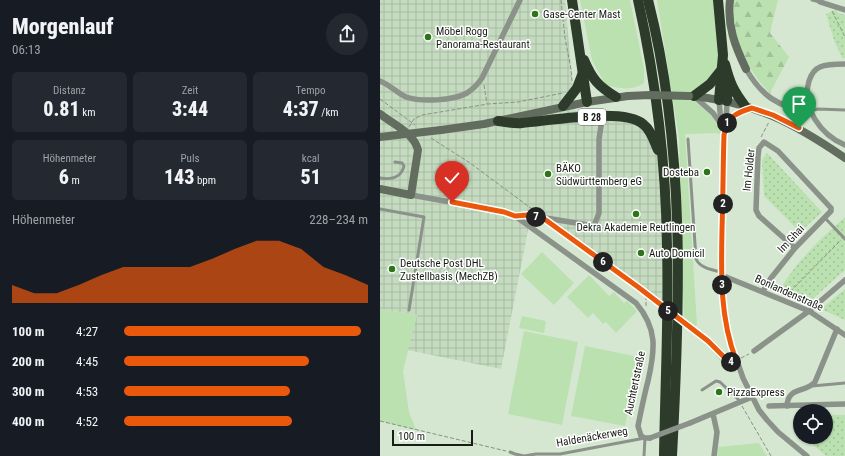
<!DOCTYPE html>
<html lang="de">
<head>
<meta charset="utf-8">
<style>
  :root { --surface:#171b24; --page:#242831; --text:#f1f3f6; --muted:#9ea1a6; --accent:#ea580c }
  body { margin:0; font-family:"Roboto Condensed",sans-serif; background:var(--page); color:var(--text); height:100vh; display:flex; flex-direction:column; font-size:15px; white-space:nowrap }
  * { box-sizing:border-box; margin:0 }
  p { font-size:13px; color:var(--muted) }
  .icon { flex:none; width:22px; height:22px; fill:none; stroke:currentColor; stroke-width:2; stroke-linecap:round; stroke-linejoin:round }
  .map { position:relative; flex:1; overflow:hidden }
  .drawer { display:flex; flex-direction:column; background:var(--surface); width:380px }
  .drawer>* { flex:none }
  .tools { position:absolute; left:413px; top:404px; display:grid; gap:8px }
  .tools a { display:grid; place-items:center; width:40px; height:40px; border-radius:50%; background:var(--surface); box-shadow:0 1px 3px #0004; font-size:20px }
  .scale { position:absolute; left:12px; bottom:10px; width:81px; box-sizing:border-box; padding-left:4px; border:2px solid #171d15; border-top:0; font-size:11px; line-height:14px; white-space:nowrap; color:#171d15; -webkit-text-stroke:3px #fff; paint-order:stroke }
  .pin { position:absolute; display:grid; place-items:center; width:34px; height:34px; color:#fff; margin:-41px -17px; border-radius:50% 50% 50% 0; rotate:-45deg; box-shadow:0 0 4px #0007 }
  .pin .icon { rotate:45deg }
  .km { position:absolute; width:20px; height:20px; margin:-10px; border-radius:50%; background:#222; color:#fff; font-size:11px; line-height:20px; text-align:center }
  .round { display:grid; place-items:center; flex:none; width:42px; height:42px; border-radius:21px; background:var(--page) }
  .headline { display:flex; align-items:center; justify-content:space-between; height:68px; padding:0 12px }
  h1 { font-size:22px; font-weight:800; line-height:30px }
  .figures { display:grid; grid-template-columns:repeat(3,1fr); gap:6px; height:68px; padding:4px 12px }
  .figures div { display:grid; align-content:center; border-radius:6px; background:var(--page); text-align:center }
  .figures b { font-size:20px; font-weight:800 }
  .figures small { font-size:11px; font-weight:400 }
  .figures p { font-size:11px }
  .chart { height:112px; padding:8px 12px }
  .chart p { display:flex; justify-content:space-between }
  .chart svg { width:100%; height:72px; margin-top:4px; fill:var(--accent); opacity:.7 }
  ul { padding:0 12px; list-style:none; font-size:13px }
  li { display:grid; grid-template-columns:64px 48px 1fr; align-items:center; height:30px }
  li i { height:10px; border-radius:5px; background:var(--accent) }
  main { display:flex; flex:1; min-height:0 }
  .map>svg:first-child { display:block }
</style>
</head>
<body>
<main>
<section class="drawer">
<div class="headline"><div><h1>Morgenlauf</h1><p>06:13</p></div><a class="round"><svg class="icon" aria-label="share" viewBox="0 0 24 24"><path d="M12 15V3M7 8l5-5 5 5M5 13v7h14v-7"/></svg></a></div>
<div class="figures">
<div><p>Distanz</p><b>0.81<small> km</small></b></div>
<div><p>Zeit</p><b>3:44</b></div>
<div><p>Tempo</p><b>4:37<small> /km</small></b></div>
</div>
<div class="figures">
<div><p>Höhenmeter</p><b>6<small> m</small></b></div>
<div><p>Puls</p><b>143<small> bpm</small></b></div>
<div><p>kcal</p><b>51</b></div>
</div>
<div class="chart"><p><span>Höhenmeter</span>228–234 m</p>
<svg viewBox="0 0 160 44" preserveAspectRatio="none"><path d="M0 44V33L10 38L20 38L30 33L40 27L50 22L60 22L70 22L80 22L90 17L100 11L110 6L120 6L130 11L140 22L150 27L160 33V44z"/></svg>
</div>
<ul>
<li><b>100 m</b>4:27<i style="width:97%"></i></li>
<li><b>200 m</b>4:45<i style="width:76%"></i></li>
<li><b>300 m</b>4:53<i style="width:68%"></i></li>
<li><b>400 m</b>4:52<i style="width:69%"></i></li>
</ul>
</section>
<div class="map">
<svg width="465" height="456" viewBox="0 0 465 456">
  <defs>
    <pattern id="industrial-grid" width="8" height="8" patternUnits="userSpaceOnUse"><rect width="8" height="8" fill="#c5dbc0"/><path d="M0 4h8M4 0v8" fill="none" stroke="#a8bca4"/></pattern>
    <pattern id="forest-firs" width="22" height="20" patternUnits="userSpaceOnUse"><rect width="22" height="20" fill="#bbe1b1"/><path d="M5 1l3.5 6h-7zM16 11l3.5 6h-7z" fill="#a0c197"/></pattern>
    <pattern id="park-dots" width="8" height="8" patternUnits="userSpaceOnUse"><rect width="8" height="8" fill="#bbe1b1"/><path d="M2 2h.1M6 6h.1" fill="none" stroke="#a0c197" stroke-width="1.8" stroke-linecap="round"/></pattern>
  </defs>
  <rect width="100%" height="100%" fill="#d5e7d1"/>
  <path fill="url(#industrial-grid)" d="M 0,0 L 185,0 L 195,111 L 257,120 L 283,160 L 287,309 L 174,224 L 150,220 L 121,369 L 27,350 L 37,315 L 0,309 Z"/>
  <g fill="#bbe1b1">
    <path d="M 200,0 L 250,0 L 264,69 L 264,83 C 253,91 237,89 225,84 L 212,60 Z"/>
    <path d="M 277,0 L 338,0 L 342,69 L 314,96 L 341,124 L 344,135 L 335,133 L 305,134 L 317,324 L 314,330 C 328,341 349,356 356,373 L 348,371 L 331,349 L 304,326 L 299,138 Z"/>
    <path d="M 162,252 L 194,283 L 174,305 L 141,274 Z"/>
    <path d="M 209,275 L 229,296 L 234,292 L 244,303 L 247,301 L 257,311 L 236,333 L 226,322 L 223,324 L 213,313 L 208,318 L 187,297 Z"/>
    <path d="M 0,309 L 37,315 L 23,371 L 29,412 L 36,430 L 0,421 Z"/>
    <path d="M 142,316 L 166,321 L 164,333 L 139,328 Z"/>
    <path d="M 144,331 L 198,342 L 182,425 L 128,414 Z"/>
    <path d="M 205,346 L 259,357 L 245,426 L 191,416 Z"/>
    <path d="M 379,443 L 387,456 L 337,456 L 338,447 Z"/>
  </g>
  <path fill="url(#forest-firs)" d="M 354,0 L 398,0 L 390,33 L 409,57 L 390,93 C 365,68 351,36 354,0 Z"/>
  <g fill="url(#park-dots)">
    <path d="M 456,9 L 458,13 L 465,15 L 465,58 L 463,59 L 455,43 L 446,14 Z"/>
    <path d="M 387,153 L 442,212 L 420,232 L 384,196 L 382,160 Z"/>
    <path d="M 465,217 L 465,270 L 428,303 L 401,288 C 417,261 441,238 465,217 Z"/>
    <path d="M 465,289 L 465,320 L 441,309 Z"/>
    <path d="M 446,415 L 465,415 L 465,456 L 446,456 L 424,437 L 446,437 Z"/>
  </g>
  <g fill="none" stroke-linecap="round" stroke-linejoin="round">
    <g stroke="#859282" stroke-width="1" stroke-dasharray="4 2" stroke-linecap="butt">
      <path d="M 181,0 L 185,38 L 191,69 L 192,81"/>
      <path d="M 452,11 L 465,37"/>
      <path d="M 104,85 L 107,104"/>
      <path d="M 0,99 L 35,125"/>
      <path d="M 29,127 L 34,119 L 42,115 L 108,104 L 138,102 L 183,93"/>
      <path d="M 381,137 L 389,122"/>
      <path d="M 51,138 L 90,163 L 152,209"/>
      <path d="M 173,225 L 272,299"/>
      <path d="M 406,296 L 461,240"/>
      <path d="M 266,306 L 266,295"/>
      <path d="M 314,330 L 328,341 L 346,359 L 351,362"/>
      <path d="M 361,358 L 369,354"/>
      <path d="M 362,406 L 391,456"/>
      <path d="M 0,421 L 126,451"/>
    </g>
    <g stroke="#8b9289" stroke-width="3">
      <path d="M 432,0 L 440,2"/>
      <path d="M 430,111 L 438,109 L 465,110"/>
      <path d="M 308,139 L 316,259 C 320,268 332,270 341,272"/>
      <path d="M 0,178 C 12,180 21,178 24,166 L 22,163 L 15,162"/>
      <path d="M 0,209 L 44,217 L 29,310"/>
      <path d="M 445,218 L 465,239"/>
      <path d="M 432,386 L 465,383"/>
      <path d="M 322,390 L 336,381 L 340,382 L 361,402"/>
      <path d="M 130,452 L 135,454 L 144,456 L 156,454 L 180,454 L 265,438 L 264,456"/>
    </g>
    <g stroke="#8b9289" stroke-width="5.5">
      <path d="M 440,2 L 465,10"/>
      <path d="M 465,64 C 457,64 447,64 440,67 C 435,69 431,75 429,81 C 421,108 441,135 465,145"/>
      <path d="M 366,69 C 381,95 398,108 430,111"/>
      <path d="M 0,81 C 10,85 17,93 26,97 C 41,102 73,101 87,93 C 93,89 98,84 102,78 L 140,0"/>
      <path d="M 315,97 L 333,113 L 341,124"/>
      <path d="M 339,100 L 341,123"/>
      <path d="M 347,101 L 346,125 L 344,135 L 341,275 L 343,306 L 348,335 L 363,378 L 379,410 L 387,420 L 398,432 L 427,456"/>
      <path d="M 346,125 C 352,115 359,112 369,109"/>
      <path d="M 31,195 L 115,210 L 135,216 L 256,303 C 278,329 275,350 268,381 C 264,396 261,411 258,426 L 261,436 L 265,438 L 270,438"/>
      <path d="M 135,216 L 148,215 L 214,226 L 219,213 L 219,139 L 221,126"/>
      <path d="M 341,275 L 429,311 L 465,335"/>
      <path d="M 383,291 L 391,278 L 415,248 L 451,211 L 451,208 L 398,151 L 384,142 L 379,148 L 378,156 L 376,210 L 379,216 L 415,248"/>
      <path d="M 374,351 L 429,311 L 465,280"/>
      <path d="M 389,406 L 465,404"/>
      <path d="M 407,406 C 408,386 426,393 435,382 L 457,329"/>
      <path d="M 333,414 L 337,432 L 334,456"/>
      <path d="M 310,423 L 372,397"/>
    </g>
    <g stroke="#626c5f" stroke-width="8">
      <path d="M 350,0 C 347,26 355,46 366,69"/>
      <path d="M 312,96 C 374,102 414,123 465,158"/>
      <path d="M 0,114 C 13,124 34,133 38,150 L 31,195 L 0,189"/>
      <path d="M 61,130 L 104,124 L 207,102 L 248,96"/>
    </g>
    <g stroke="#2d3b2a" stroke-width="10">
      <path d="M 192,0 L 207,102"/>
      <path d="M 258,0 C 276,81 286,164 287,247 C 289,316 285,386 284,456"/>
      <path d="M 268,0 C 306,147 300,306 292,456"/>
      <path d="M 338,0 L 343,55 L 339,100"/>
      <path d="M 204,60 C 212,79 218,86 236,97"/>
      <path d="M 345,64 C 350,83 353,90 365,106"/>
      <path d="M 314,96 L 330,84 L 342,69"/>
      <path d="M 347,101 L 348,79"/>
      <path d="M 183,106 L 197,88 L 202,75"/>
      <path d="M 118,121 C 126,122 135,124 142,123 C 169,121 244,107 263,124 C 271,130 274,141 278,150"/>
    </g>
    <path stroke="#859282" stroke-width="1" stroke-dasharray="4 2" stroke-linecap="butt" d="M 272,299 L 314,330"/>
    <path stroke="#8b9289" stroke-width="5.5" d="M 270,438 L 310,423"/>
    <g stroke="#626c5f" stroke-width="8">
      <path d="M 248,96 L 270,95 L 309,96"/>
      <path d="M 0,137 L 61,130"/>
    </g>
  </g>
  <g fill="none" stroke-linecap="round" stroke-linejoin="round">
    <g stroke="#fff" stroke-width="8">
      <path id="route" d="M 72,202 L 124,212 L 135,216 L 148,215 L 163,218 L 258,287 L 328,341 L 346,359 L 351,362 L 356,360 C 340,318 341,275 342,230 C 343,199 343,167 344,135 C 348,117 355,113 372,108 L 393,115 L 419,128"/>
    </g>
    <use href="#route" stroke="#ea580c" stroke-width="5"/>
  </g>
  <g fill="#2e7517" stroke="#fff" stroke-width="1.5">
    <circle cx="155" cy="14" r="4"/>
    <circle cx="48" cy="37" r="4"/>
    <circle cx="327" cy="172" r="4"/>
    <circle cx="168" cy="174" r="4"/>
    <circle cx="256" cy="214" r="4"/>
    <circle cx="261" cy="253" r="4"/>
    <circle cx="12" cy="269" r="4"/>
    <circle cx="339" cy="392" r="4"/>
  </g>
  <g text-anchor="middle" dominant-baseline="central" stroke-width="3" stroke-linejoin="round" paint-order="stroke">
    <rect fill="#fff" stroke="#5d615b" stroke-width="1" x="198" y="109" width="28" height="16" rx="3"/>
    <g font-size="10" font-weight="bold" fill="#171d15">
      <text x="212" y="117">B 28</text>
    </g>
    <g font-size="11" fill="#171d15" stroke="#fff" text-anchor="start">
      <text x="163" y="14">Gase-Center Mast</text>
      <text x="56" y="31">Möbel Rogg<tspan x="56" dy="13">Panorama-Restaurant</tspan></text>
      <text x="176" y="168">BÄKO<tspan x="176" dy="13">Südwürttemberg eG</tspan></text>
      <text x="319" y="172" text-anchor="end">Dosteba</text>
      <text x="256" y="227" text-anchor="middle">Dekra Akademie Reutlingen</text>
      <text x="269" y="253">Auto Domicil</text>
      <text x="20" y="263">Deutsche Post DHL<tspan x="20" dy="13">Zustellbasis (MechZB)</tspan></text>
      <text x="347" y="392">PizzaExpress</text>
    </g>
    <g font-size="11" fill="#171d15" stroke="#fff">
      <text transform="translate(369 170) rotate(-84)">Im Holder</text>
      <text transform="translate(411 239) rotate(-47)">Im Ghai</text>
      <text transform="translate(409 293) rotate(24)">Bonlandenstraße</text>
      <text transform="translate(255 383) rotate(-78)">Auchtertstraße</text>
      <text transform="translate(212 437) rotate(-10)">Haldenäckerweg</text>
    </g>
  </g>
</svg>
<div class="tools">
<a><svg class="icon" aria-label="locate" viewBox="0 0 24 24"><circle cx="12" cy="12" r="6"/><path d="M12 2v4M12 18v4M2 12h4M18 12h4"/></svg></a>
</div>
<div class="scale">100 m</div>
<div class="pin" style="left:419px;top:128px;background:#1e9e55"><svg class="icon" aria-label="arrive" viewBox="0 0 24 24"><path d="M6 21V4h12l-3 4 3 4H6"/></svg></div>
<div class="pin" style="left:72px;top:202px;background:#d93025"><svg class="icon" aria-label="check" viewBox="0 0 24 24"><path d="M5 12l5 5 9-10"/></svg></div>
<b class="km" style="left:347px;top:123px">1</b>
<b class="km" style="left:343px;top:204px">2</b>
<b class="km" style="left:342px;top:285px">3</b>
<b class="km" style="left:351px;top:362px">4</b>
<b class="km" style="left:288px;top:311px">5</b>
<b class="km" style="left:223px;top:262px">6</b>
<b class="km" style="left:156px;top:217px">7</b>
</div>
</main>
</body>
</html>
